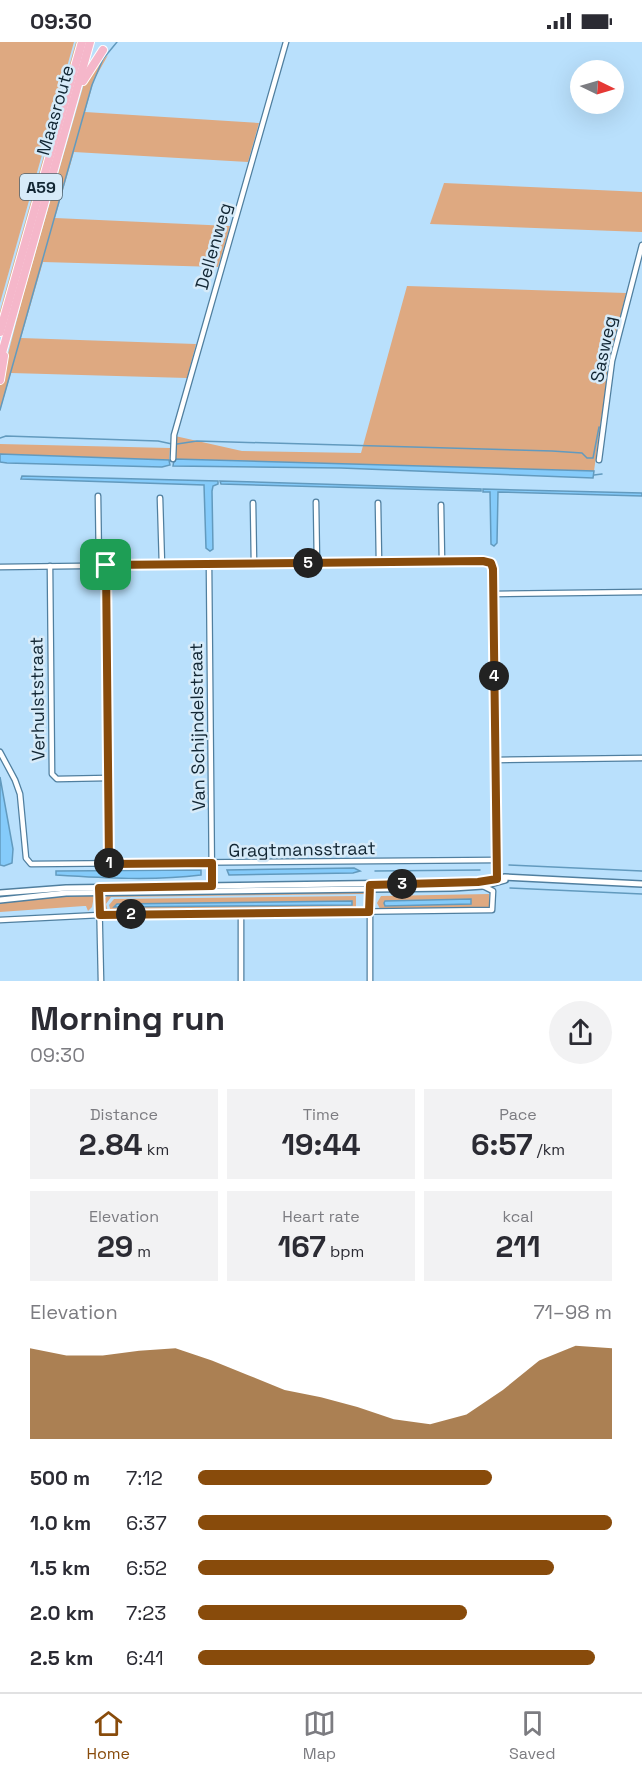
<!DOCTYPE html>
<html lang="en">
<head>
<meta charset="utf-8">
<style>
  :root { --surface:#fff; --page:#f2f2f3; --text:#2b2b33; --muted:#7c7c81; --line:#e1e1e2; --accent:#884b0b }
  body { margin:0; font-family:"Space Grotesk",sans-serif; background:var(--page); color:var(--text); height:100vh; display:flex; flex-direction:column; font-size:22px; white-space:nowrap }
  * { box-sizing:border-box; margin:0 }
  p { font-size:20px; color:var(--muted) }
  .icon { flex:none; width:33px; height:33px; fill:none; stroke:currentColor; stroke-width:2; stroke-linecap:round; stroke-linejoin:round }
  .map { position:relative; height:939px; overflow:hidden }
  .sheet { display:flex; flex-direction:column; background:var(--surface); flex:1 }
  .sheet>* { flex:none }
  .needle { width:39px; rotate:95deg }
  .controls { position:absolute; left:570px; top:18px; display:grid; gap:12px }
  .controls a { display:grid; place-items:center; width:54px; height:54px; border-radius:50%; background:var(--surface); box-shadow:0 6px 24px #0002; font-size:30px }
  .pin { position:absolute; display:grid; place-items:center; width:51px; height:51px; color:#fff; margin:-26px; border-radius:12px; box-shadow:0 3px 9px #0006 }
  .km { position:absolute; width:30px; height:30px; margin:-15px; border-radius:50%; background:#222; color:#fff; font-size:16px; line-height:30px; text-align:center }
  .round { display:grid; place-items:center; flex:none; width:63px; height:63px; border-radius:32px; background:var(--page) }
  .overview { display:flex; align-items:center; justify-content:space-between; height:102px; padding:0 30px }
  h1 { font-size:33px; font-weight:800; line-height:45px }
  .metrics { display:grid; grid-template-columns:repeat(3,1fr); gap:9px; height:102px; padding:6px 30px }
  .metrics div { display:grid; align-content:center; border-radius:0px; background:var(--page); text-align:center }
  .metrics b { font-size:30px; font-weight:800 }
  .metrics small { font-size:16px; font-weight:400 }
  .metrics p { font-size:16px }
  .chart { height:168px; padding:12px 30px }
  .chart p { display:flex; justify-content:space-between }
  .chart svg { width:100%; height:108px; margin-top:6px; fill:var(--accent); opacity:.7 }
  ul { padding:0 30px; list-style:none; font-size:20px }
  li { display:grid; grid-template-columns:96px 72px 1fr; align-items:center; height:45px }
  li i { height:15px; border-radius:8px; background:var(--accent) }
  .status { display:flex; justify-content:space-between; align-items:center; height:42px; padding:0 30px; background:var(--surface); direction:ltr }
  .status svg { height:16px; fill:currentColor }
  .tabs { display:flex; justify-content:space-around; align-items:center; height:84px; border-top:2px solid var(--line); background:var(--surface); font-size:16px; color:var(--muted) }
  .tabs a { display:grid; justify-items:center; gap:3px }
  .tabs .selected { color:var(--accent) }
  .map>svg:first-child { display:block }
</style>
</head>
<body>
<div class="status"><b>09:30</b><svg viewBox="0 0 49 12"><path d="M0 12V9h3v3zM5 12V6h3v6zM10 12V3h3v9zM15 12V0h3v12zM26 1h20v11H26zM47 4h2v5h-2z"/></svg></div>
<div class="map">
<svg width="642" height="939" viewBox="0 0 642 939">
  <rect width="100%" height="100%" fill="#b9e0fc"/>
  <g fill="#dea981">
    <path d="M 0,0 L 74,0 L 0,261 Z"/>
    <path d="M 76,0 L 78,0 L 0,274 L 0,269 Z"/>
    <path d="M 108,13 L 94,38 L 85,70 L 259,81 L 248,120 L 74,110 L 55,176 L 230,184 L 218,225 L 43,220 L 21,296 L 196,302 L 187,336 L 11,331 L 0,369 L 0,343 L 23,254 L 85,38 L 91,29 Z"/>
    <path d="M 444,141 L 642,150 L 642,190 L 430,182 Z"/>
    <path d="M 407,244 L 626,251 L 609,321 L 594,429 L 174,417 L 175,394 L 242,409 L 361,411 Z"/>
    <path d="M 0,402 L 170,406 L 169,418 L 0,412 Z"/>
    <path d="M 361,848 L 365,852 L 111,855 L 106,862 L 108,870 L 105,869 C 101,862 103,856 110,852 Z"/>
    <path d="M 90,852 L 94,854 L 92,865 L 88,869 L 86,864 L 84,864 L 0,870 L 0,861 Z"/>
    <path d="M 489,852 L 489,866 L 380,867 L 377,861 L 381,854 Z"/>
    <path d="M 356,854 L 356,868 L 111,870 L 109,863 L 114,857 Z"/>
  </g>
  <g fill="#85cbfa" stroke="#629abe" stroke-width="1.5">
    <path d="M 0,412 L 169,418 L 170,423 L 162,425 L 7,421 L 0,420 Z"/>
    <path d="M 174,417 L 594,429 L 593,436 L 341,426 L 173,424 Z"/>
    <path d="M 22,434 L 218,439 L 218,442 L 213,444 L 212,449 L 213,507 L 210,509 L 206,506 L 204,443 L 21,437 Z"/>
    <path d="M 220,439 L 481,447 L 481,449 L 221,442 Z"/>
    <path d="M 483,447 L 642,451 L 642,454 L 498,450 L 497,501 L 494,504 L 491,502 L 490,450 L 483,450 Z"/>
    <path d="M 0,735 L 13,807 L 12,821 L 4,824 L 0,823 Z"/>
    <path d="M 354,826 L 360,829 L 353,831 L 229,833 L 227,828 Z"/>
    <path d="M 201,828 L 201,833 C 153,839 104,836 56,833 L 56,829 Z"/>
    <path d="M 471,857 L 471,862 L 385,864 L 384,861 L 385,859 Z"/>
    <path d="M 352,859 L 352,863 L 114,865 L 117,862 Z"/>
  </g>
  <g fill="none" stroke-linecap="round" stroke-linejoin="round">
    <g stroke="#629abe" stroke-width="1.5">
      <path d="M 0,368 L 92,43 L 103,17 L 117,0"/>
      <path d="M 0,396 L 6,394 L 158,399 L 172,402"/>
      <path d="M 177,402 L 197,399 L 552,409 L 582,411 L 587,416 L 593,416 L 599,385"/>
      <path d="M 594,433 L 602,432"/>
      <path d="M 509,823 L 642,829"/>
      <path d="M 375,829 L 480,828"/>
      <path d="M 510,846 L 642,852"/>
    </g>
    <g stroke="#507f9f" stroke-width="7">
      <g id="minor">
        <path d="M 173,417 L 174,393 L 286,0"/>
        <path d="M 599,418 L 612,319 L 642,203"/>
        <path d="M 98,454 L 99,523"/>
        <path d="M 160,456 L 162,523"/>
        <path d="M 316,460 L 317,521"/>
        <path d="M 253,461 L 254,521"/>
        <path d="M 378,461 L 379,520"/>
        <path d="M 441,463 L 442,519"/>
        <path d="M 209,522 L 212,846"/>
        <path d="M 106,523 L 109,822"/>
        <path d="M 50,524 L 52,732 L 57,737 L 108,736"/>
        <path d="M 0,525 L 483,519 L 491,521 L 494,552 L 497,839"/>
        <path d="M 494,552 L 642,550"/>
        <path d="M 0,710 L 15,738 L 20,752 L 26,816 L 31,822 L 496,818"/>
        <path d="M 496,718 L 642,716"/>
        <path d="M 370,845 L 370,939"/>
        <path d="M 99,848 L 101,939"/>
        <path d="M 241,871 L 241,939"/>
        <path d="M 0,878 L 100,873 L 492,868 L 493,849 L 483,844"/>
      </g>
    </g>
    <g stroke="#507f9f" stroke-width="8">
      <g id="tertiary">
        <path d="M 0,851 L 66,846 L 478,840 L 505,835 L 642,842"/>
        <path d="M 0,858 L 66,851 L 453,846 L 483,844 L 505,838"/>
      </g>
    </g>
    <g stroke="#fff" stroke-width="10">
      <g id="motorway">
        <path d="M 83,39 L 103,8"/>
        <path d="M 0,290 L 82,0"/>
        <path d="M 0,318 L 90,0"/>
        <path d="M 0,338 L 4,314"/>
      </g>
    </g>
    <use href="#minor" stroke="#fff" stroke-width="4.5"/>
    <use href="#tertiary" stroke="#fff" stroke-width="5"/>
    <use href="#motorway" stroke="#f5b7ca" stroke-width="8"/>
  </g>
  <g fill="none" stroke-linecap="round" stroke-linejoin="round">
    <g stroke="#fff" stroke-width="12">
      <path id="route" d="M 483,519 L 491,521 L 493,527 L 497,837 L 478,840 L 370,843 L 369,870 L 100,873 L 99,846 L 212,844 L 212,821 L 109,822 L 106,523 Z"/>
    </g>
    <use href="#route" stroke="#884b0b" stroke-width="8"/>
  </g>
  <g text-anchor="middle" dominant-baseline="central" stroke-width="5" stroke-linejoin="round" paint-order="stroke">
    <rect fill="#d7ebf9" stroke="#4d616e" stroke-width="1.5" x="20" y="132" width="42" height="26" rx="4.5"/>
    <g font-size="16" font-weight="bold" fill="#122633">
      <text x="41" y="145">A59</text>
    </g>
    <g font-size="18" fill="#122633" stroke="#d7ebf9">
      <text transform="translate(55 68) rotate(-74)">Maasroute</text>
      <text transform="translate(213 204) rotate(-74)">Dellenweg</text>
      <text transform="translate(603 307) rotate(-78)">Sasweg</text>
      <text transform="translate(37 657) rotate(-91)">Verhulststraat</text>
      <text transform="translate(197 685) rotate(-91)">Van Schijndelstraat</text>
      <text transform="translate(302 807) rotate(-1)">Gragtmansstraat</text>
    </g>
  </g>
</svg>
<div class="controls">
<a><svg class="needle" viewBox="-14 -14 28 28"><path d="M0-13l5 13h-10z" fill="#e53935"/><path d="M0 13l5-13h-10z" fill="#7c7c81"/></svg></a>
</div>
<div class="pin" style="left:106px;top:523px;background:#1e9e55"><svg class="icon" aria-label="arrive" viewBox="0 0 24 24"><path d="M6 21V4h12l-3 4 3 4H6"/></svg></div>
<b class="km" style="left:109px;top:821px">1</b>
<b class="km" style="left:131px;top:872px">2</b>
<b class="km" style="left:402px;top:842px">3</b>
<b class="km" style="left:494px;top:634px">4</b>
<b class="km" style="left:308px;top:521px">5</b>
</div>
<section class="sheet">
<div class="overview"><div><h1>Morning run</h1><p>09:30</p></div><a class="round"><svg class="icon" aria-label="share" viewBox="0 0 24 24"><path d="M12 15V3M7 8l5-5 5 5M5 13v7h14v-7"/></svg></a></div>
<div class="metrics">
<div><p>Distance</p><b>2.84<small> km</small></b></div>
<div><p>Time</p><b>19:44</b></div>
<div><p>Pace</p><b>6:57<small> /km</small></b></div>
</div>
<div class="metrics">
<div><p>Elevation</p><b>29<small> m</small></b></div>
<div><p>Heart rate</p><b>167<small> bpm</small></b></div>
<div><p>kcal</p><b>211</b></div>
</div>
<div class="chart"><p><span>Elevation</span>71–98 m</p>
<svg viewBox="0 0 160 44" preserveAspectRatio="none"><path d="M0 44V7L10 10L20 10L30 8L40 7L50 12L60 18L70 24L80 27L90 31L100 36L110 38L120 34L130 24L140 12L150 6L160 7V44z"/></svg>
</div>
<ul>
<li><b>500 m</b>7:12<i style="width:71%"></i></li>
<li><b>1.0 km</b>6:37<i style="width:100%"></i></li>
<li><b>1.5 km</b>6:52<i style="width:86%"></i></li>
<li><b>2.0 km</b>7:23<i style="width:65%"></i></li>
<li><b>2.5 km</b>6:41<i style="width:96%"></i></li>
</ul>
</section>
<nav class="tabs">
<a class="selected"><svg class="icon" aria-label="home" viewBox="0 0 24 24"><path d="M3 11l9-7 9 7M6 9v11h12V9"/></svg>Home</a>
<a><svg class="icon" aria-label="map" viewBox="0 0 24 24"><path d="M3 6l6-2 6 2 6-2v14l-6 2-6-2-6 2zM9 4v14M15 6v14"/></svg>Map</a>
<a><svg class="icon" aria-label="saved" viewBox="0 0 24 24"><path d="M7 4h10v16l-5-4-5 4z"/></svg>Saved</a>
</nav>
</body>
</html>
